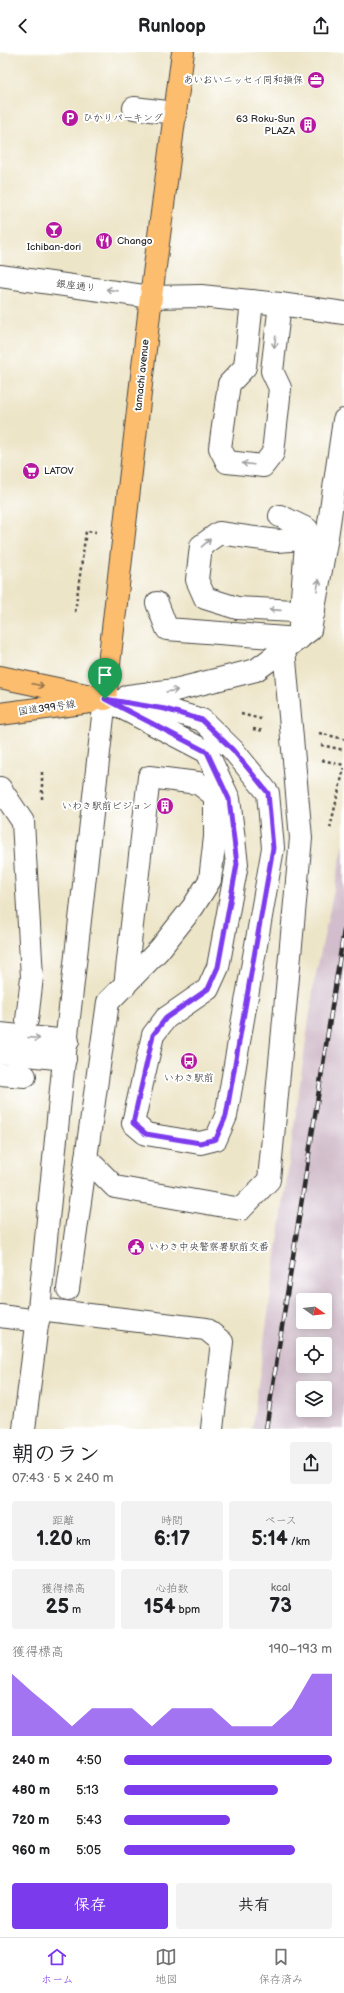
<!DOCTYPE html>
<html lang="ja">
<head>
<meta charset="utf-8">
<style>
  :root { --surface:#fff; --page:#f2f2f2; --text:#202124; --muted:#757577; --line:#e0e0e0; --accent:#7c3aed }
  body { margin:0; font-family:"Balsamiq Sans","Klee One",sans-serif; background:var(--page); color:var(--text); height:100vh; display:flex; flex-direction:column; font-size:15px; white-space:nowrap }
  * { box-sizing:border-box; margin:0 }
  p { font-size:13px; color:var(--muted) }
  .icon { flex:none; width:22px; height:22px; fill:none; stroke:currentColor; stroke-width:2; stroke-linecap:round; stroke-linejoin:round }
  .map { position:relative; height:1377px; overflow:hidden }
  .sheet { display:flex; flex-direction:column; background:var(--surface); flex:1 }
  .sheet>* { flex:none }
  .needle { width:26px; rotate:104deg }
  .tools { position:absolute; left:296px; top:1241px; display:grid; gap:8px }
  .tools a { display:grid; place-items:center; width:36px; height:36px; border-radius:4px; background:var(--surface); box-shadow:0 2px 10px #0003; font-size:20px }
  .pin { position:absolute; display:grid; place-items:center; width:34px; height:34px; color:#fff; margin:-41px -17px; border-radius:50% 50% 50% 0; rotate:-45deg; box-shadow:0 0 4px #0007 }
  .pin .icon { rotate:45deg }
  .round { display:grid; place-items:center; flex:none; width:42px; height:42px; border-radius:4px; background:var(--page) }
  .head { display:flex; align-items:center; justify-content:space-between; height:68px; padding:0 12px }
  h1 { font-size:22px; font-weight:800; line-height:30px }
  .stats { display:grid; grid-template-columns:repeat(3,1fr); gap:6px; height:68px; padding:4px 12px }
  .stats div { display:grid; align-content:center; border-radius:4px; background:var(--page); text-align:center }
  .stats b { font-size:20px; font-weight:800 }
  .stats small { font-size:11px; font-weight:400 }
  .stats p { font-size:11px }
  .chart { height:112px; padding:8px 12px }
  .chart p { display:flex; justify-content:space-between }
  .chart svg { width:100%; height:72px; margin-top:4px; fill:var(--accent); opacity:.7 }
  .button { display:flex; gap:8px; margin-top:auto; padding:8px 12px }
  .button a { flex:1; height:46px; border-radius:4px; background:var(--accent); color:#fff; font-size:16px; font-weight:800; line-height:46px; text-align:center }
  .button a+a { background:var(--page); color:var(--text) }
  ul { padding:0 12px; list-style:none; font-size:13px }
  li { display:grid; grid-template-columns:64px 48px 1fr; align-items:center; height:30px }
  li i { height:10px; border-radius:5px; background:var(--accent) }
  header { display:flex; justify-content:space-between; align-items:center; height:52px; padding:0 12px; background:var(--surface); font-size:18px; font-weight:800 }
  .tabs { display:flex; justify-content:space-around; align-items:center; height:56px; border-top:1px solid var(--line); background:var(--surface); font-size:11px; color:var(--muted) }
  .tabs a { display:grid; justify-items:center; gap:2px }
  .tabs .selected { color:var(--accent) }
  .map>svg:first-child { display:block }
</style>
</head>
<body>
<header><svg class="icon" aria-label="back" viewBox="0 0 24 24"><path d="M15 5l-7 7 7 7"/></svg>Runloop<svg class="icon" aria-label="share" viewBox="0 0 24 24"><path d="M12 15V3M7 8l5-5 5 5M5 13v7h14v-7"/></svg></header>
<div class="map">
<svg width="344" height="1377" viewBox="0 0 344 1377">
  <rect width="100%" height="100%" fill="#fff"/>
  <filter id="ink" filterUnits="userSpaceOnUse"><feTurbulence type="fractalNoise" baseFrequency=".025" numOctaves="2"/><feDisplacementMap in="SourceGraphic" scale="8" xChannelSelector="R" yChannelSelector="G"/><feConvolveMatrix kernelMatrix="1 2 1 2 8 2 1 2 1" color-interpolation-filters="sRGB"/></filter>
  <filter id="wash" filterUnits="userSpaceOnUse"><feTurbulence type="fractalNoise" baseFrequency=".012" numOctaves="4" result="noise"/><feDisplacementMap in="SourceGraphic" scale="16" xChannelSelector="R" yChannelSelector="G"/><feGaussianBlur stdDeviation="0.9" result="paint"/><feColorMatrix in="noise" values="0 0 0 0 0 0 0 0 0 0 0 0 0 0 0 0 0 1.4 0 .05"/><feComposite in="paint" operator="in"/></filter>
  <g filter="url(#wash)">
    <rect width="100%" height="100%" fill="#ede5c8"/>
    <path fill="#d1bdcb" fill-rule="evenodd" d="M 344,791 L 344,1377 L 252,1377 L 314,931 ZM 303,1248 L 325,1248 L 325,1270 L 303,1270 ZM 303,1292 L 325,1292 L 325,1314 L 303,1314 ZM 303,1336 L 325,1336 L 325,1358 L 303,1358 Z"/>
  </g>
  <g filter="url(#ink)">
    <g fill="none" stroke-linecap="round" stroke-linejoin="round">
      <g stroke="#484743" stroke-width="24">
        <g id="minor">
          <path d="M 134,56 L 175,61"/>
          <path d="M 0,224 L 151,245 L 201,244 L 280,252 L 344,261"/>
          <path d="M 252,249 L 245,315 L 229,332 L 220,396 L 227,410 L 263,414 L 273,401 L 280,336 L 272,319 L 280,252"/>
          <path d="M 157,551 L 167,577 L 299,587 L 307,477 L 280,464"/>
          <path d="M 314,560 L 237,556 L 205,546 L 197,528 L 201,494 L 219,481 L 277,489 L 327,485 L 344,368"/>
          <path d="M 128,644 L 175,638 L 256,618 L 310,578 L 327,485"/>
          <path d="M 105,647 L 165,657 L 202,668 L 233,698 L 268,741 L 273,796 L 226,1064 L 216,1087 L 200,1091 L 146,1082 L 133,1071 L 153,983 L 166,966 L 208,937 L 218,915 L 237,812 L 229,747 L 207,700 Z"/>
          <path d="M 0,736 L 23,770 L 32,925 L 27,968"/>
          <path d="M 125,934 L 149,725 L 198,731 L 215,744 L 215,785 L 210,828 L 193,855 L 159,898 L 108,950 L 86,1106 L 115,1135 L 241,1157 L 269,1128 L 301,786 L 283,586"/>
          <path d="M 0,982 L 68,989"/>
          <path d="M 0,1000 L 65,1007"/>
          <path d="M 0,1022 L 25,1024"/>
          <path d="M 68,1237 L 86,1106"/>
          <path d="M 39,1257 L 206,1277 L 222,1290 L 212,1377"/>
          <path d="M 0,1264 L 38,1269"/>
          <path d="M 24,1377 L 39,1257 L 62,1027 L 105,647"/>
        </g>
      </g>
      <g stroke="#484743" stroke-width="24">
        <g id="highway">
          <path d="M 0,625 L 105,647"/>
          <path d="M 105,647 L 151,245 L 183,0"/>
          <path d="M 0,662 L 90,650"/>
        </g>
      </g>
      <g stroke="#484743" stroke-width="2.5" stroke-dasharray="3 3" stroke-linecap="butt">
        <path d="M 75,560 L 86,479 L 96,480"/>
        <path d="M 241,662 L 261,667"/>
        <path d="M 253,677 L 264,679"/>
        <path d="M 319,681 L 344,687"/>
        <path d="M 321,693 L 344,698"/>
        <path d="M 322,708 L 344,713"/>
        <path d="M 42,720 L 42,747"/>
        <path d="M 330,776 L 344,716"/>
      </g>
      <use href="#minor" stroke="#fff" stroke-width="22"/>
      <use href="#highway" stroke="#fcbd6e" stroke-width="22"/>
      <g stroke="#2b2b2b" stroke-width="4.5">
        <path id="rail" d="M 266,1377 L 344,878"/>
      </g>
      <use href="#rail" stroke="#fff" stroke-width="3" stroke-dasharray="9" stroke-linecap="butt"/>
    </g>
    <defs><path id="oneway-shaft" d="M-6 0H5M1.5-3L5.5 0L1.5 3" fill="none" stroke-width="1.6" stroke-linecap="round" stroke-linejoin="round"/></defs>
    <g stroke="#a0a0a0">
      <use href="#oneway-shaft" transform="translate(112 238) rotate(-172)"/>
      <use href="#oneway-shaft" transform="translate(275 290) rotate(97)"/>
      <use href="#oneway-shaft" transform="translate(248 412) rotate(-173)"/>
      <use href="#oneway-shaft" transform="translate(206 491) rotate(-41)"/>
      <use href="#oneway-shaft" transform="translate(318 533) rotate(-80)"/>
      <use href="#oneway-shaft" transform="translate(275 558) rotate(-176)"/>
      <use href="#oneway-shaft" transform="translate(172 639) rotate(-9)"/>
      <use href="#oneway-shaft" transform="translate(34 986) rotate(5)"/>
    </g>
    <use stroke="#94744c" href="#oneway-shaft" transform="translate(38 633) rotate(12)"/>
  </g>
  <g fill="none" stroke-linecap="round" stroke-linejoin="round" filter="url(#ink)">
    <g stroke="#fff" stroke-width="8">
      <path id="route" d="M 105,647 L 165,657 L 202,668 L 233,698 L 268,741 L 273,796 L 226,1064 L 216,1087 L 200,1091 L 146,1082 L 133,1071 L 153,983 L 166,966 L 208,937 L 218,915 L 237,812 L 229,747 L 207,700 Z"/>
    </g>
    <use href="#route" stroke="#7c3aed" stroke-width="5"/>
  </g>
  <defs>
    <g id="office-disc" transform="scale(0.9)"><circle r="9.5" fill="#b5179e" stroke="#fff"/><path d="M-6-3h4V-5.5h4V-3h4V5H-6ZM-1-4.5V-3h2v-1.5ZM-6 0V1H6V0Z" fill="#fff"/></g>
    <g id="parking-disc" transform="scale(0.9)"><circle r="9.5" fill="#b5179e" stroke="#fff"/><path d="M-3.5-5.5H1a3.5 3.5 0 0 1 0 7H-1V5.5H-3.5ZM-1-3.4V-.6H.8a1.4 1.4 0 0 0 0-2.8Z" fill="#fff"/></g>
    <g id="building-disc" transform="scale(0.9)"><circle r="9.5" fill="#b5179e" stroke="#fff"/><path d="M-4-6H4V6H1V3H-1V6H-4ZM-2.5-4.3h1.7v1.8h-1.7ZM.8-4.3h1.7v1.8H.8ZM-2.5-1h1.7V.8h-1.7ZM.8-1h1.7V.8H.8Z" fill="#fff"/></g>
    <g id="bar-disc" transform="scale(0.9)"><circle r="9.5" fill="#b5179e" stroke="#fff"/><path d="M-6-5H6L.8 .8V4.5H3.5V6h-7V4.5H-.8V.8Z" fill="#fff"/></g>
    <g id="restaurant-disc" transform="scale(0.9)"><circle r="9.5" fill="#b5179e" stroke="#fff"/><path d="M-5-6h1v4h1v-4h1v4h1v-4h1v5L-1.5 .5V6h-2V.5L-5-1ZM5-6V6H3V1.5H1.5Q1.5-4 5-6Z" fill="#fff"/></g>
    <g id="supermarket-disc" transform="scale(0.9)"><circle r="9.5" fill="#b5179e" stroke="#fff"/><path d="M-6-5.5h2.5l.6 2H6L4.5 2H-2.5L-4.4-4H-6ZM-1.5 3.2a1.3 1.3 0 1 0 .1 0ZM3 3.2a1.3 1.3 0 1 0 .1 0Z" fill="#fff"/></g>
    <g id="bus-disc" transform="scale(0.9)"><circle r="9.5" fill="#b5179e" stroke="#fff"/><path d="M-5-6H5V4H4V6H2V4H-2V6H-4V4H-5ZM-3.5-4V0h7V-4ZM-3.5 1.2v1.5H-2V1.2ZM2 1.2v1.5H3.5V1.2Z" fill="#fff"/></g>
    <g id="civic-disc" transform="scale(0.9)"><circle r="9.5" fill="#b5179e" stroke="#fff"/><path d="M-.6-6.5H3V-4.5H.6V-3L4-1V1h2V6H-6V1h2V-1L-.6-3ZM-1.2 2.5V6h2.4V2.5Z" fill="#fff"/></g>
  </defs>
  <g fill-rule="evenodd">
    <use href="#office-disc" x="316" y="28"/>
    <use href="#parking-disc" x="70" y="66"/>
    <use href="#building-disc" x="308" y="73"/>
    <use href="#bar-disc" x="54" y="178"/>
    <use href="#restaurant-disc" x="104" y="189"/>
    <use href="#supermarket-disc" x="31" y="419"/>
    <use href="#building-disc" x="165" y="754"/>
    <use href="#bus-disc" x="189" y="1009"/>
    <use href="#civic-disc" x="136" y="1195"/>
  </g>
  <g text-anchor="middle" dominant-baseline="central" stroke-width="4" stroke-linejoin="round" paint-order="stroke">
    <g font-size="10" fill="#2b2b2b" stroke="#fff" text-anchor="start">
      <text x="303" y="28" text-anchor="end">あいおいニッセイ同和損保</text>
      <text x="83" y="66">ひかりパーキング</text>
      <text x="295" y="67" text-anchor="end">63 Roku-Sun<tspan x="295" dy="12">PLAZA</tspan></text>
      <text x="117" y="189">Chango</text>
      <text x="54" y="195" text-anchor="middle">Ichiban-dori</text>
      <text x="44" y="419">LATOV</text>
      <text x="152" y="754" text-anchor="end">いわき駅前ビジョン</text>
      <text x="189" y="1026" text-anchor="middle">いわき駅前</text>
      <text x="149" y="1195">いわき中央警察署駅前交番</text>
    </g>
    <g font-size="10" fill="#2b2b2b" stroke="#fff">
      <text transform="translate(76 234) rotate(7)">銀座通り</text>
      <text transform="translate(142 323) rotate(-84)">tamachi avenue</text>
      <text transform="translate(47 656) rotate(-8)">国道399号線</text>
    </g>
  </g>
</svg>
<div class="tools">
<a><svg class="needle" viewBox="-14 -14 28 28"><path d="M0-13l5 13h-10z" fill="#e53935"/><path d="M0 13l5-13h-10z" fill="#757577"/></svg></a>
<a><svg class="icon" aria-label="locate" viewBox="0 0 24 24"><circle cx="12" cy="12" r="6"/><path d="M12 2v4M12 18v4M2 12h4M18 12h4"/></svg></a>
<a><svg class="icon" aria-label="layers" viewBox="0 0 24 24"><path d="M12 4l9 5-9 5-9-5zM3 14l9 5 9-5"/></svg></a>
</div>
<div class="pin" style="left:105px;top:647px;background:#1e9e55"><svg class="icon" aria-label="arrive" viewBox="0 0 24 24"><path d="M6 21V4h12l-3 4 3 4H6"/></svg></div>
</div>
<section class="sheet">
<div class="head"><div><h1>朝のラン</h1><p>07:43 · 5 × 240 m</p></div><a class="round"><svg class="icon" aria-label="share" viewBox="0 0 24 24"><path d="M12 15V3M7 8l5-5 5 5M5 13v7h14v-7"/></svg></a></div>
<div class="stats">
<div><p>距離</p><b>1.20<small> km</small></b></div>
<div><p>時間</p><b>6:17</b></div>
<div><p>ペース</p><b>5:14<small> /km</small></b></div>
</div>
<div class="stats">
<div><p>獲得標高</p><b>25<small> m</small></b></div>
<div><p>心拍数</p><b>154<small> bpm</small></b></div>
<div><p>kcal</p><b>73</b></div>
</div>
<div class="chart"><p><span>獲得標高</span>190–193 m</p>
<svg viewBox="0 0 160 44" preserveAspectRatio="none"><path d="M0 44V6L10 17L20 27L30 38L40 27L50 27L60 27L70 38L80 27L90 27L100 27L110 38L120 38L130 38L140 27L150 6L160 6V44z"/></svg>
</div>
<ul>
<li><b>240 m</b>4:50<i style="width:100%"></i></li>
<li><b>480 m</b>5:13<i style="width:74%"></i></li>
<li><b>720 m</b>5:43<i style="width:51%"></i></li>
<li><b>960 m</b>5:05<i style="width:82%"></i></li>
</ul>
<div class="button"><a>保存</a><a>共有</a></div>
</section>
<nav class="tabs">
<a class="selected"><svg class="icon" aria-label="home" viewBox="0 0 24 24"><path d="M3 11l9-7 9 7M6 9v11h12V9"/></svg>ホーム</a>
<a><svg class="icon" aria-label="map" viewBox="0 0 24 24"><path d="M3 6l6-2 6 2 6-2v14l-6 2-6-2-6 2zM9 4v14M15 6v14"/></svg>地図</a>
<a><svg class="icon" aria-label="saved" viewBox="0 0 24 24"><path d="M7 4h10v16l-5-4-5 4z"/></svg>保存済み</a>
</nav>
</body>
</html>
